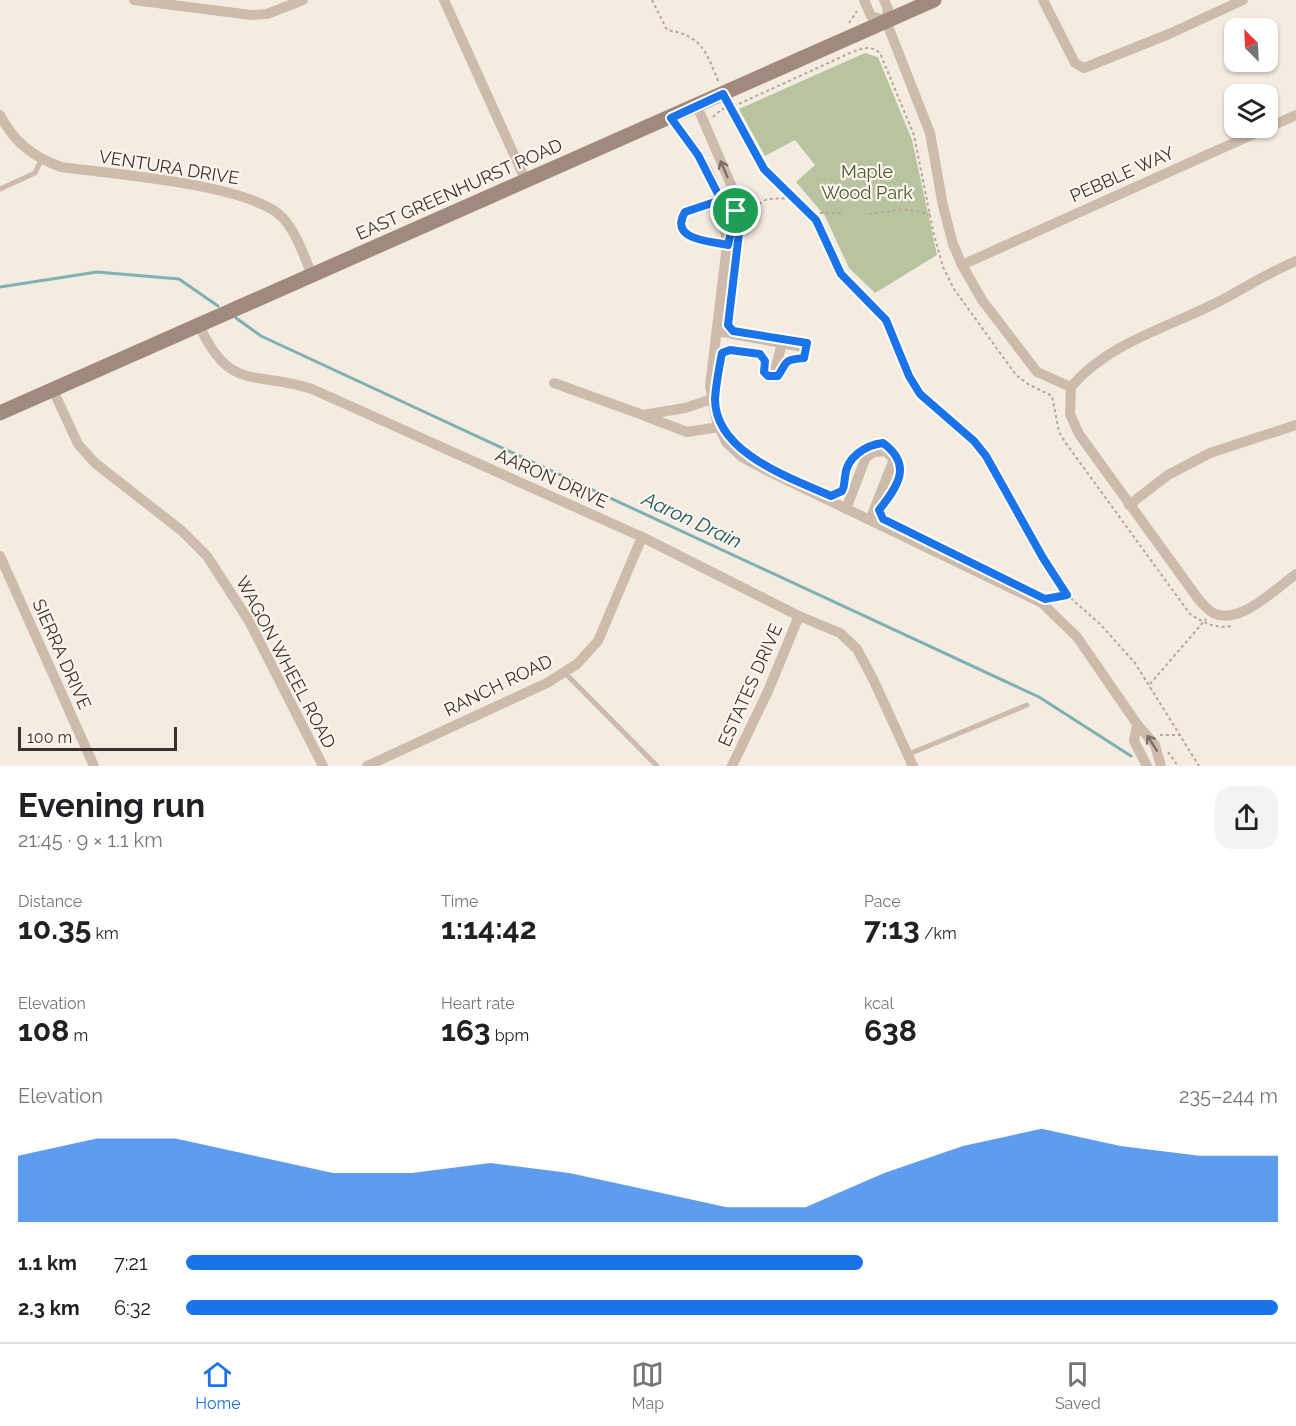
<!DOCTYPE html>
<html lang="en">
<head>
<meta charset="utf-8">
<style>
  :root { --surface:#fff; --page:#f2f2f2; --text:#202124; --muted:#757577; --line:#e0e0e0; --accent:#1a73e8 }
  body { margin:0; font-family:Raleway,sans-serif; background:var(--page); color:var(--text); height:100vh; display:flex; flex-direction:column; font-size:22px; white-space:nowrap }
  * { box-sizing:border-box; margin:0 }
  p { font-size:20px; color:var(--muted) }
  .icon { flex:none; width:33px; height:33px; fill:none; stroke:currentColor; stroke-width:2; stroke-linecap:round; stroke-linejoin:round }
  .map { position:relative; height:766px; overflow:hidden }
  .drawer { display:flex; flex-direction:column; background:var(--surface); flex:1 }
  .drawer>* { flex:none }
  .needle { width:39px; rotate:336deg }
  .tools { position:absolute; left:1224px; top:18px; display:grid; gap:12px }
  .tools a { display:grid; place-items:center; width:54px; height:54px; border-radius:12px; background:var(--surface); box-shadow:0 2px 4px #0004; font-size:30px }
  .scale { position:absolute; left:18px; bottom:15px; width:159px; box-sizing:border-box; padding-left:6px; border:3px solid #3b302b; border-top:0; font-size:16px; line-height:21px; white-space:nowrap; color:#3b302b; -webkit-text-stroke:4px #fbf5ee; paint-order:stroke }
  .pin { position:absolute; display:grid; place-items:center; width:51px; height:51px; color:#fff; margin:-26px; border:3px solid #fff; border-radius:50%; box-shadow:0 2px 6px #0007 }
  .round { display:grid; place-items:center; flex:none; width:63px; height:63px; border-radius:18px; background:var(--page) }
  .overview { display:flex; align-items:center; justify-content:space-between; height:102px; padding:0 18px }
  h1 { font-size:33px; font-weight:700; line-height:45px }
  .metrics { display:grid; grid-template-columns:repeat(3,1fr); gap:9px; height:102px; padding:6px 18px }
  .metrics div { display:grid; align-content:center }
  .metrics b { font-size:30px; font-weight:700 }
  .metrics small { font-size:16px; font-weight:400 }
  .metrics p { font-size:16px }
  .chart { height:168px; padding:12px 18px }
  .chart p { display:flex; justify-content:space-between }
  .chart svg { width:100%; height:108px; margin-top:6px; fill:var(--accent); opacity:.7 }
  ul { padding:0 18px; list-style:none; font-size:20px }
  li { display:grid; grid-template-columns:96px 72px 1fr; align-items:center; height:45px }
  li i { height:15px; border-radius:8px; background:var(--accent) }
  .tab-bar { display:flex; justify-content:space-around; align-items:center; height:84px; border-top:2px solid var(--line); background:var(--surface); font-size:16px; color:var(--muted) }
  .tab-bar a { display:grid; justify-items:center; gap:3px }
  .tab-bar .current { color:var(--accent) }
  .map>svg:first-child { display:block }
</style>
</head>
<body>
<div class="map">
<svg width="1296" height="766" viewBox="0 0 1296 766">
  <rect width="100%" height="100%" fill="#f4ebe1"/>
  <path fill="#b8c4a0" d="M 865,53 L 878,57 L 912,140 L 937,255 L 875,293 L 849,268 L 825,216 L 796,182 L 815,165 L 795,140 L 765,156 L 739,109 Z"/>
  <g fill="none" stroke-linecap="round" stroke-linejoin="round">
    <g stroke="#7fb0b2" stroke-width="3">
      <path d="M 0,287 L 97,272 L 179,279 L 218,306"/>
      <path d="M 236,318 L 261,336 L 1039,697 L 1131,756"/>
    </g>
    <g stroke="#b9a596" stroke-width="2" stroke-dasharray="3 3" stroke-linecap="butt">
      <path d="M 652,0 L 667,30 C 703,36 706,52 719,83"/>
      <path d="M 849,23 L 857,11"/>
      <path d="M 730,107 L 764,169 L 816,220 L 841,274 L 886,320 L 909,376 L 919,394 L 974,441 L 986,456 L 1065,593 L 1101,625 L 1135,663 L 1199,766"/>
      <path d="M 713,117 L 722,109 L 730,108 L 852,52 C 864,48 870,45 880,53 L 914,135 L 933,231 L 943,267 L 954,289 L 1016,375 L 1028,384 L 1052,396 L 1059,432 L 1065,442 L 1190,614 C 1204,623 1216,629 1232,626"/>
      <path d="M 748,208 L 754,207 L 767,199 L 793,198"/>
      <path d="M 808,213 L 843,213"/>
      <path d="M 869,214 L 903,209 L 930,214"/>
      <path d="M 725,352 L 730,350 L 760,354 L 765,365"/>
      <path d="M 789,359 L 801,358"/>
      <path d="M 845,480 L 844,475 L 852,461"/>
      <path d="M 895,487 L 900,475"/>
      <path d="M 1049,597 L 1067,595"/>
      <path d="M 1150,684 L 1206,619"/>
      <path d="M 1160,735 L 1181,735"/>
      <path d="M 1168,752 L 1178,766"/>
    </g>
    <g stroke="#cdbbac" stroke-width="5">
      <path d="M 0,189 L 35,173 L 41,160"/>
      <path d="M 727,245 C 709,241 684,241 680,221 C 681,218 682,214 685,212 C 688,209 727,197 735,194"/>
      <path d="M 564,672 L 657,766"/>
      <path d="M 909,754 L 1027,705"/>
    </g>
    <g stroke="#cdbbac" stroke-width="10">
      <path d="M 134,0 L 251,15 L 267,14 L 303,0"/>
      <path d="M 444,0 L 526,181"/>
      <path d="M 864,0 L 871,16 L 886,21"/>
      <path d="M 884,0 L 888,9 L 886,21 L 930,133 L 943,206 L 953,244 L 962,265 L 982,300 L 1037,372 L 1071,387 L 1070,414 L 1079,434 L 1199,600 C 1203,604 1208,610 1213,613 C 1240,626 1276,588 1296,574"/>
      <path d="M 1043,0 L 1075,63 L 1084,68 L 1169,34 L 1243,0"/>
      <path d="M 697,106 L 735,194 L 737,211 L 727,245 L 710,386 L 717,422 L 726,442 L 742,457 L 770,472 L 1042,603 L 1077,637 L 1137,724 L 1155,745 L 1161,766"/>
      <path d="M 0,115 C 14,142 33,157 61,167 C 110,174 252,184 283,218 C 297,234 304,256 312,275"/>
      <path d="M 671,118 C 690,142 711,169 720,199 C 724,212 724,227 727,241"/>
      <path d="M 962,265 L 1296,115"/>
      <path d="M 199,325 C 230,393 254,370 312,389 L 642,537 L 799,616 L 840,633 L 857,649 L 873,679 L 913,766"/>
      <path d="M 717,331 L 803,347"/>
      <path d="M 775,370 L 782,343"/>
      <path d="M 554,383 L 643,415 L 685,408 L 712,399"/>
      <path d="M 1071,387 C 1107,344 1166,328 1214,304 C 1242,290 1267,273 1296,261"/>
      <path d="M 53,390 L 78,444 L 95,463 L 182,531 L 207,556 L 249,621 L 323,766"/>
      <path d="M 645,416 L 687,432 L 719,427"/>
      <path d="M 1129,505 L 1168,475 L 1210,453 L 1296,425"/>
      <path d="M 846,509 L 866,457 L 875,452 L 885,451 L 894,459 L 870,520"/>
      <path d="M 0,556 L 94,766"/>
      <path d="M 1137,724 L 1134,741 L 1147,766"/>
      <path d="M 367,766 L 547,683 L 577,664 L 598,641 L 642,537"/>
      <path d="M 732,766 L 768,691 L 799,616"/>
    </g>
    <path stroke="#a18a7d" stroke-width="15" d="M 0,413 L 934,0"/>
  </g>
  <defs><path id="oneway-shaft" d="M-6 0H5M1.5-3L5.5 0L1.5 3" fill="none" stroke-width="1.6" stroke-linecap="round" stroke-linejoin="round" transform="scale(1.5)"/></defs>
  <g stroke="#7d6f65">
    <use href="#oneway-shaft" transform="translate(724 169) rotate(-113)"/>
    <use href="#oneway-shaft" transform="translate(1152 743) rotate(-122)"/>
  </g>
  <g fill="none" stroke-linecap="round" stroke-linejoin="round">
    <g stroke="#fff" stroke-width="12">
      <path id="route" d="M 723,94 L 764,169 L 816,220 L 841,274 L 886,320 L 909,376 L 920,394 L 974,441 L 986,456 L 1043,558 L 1067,595 L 1045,599 L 883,519 L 879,510 C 898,486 913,465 883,443 C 866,445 846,457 845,477 C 844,483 845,485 842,491 L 831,496 C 791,478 715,453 715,399 C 716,384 719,368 722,353 L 730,350 L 760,354 L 765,361 L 764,372 L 768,376 L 778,376 C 788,361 783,360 804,358 L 807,343 L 733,331 L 728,325 L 742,208 L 736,211 L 728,245 C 709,241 669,240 685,212 L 721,200 L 698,155 L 671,118 Z"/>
    </g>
    <use href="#route" stroke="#1a73e8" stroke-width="8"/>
  </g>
  <g text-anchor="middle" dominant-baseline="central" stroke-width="4.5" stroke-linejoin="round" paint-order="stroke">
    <g font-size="18" fill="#3b302b" stroke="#fbf5ee">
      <text transform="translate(169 167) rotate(9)">VENTURA DRIVE</text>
      <text transform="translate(1122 174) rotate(-24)">PEBBLE WAY</text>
      <text transform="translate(459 189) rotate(-24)">EAST GREENHURST ROAD</text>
      <text transform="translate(552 478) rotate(24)">AARON DRIVE</text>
      <text transform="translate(62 654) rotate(66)">SIERRA DRIVE</text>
      <text transform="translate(286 662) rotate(62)">WAGON WHEEL ROAD</text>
      <text transform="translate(498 685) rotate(-26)">RANCH ROAD</text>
      <text transform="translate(750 685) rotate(-66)">ESTATES DRIVE</text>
    </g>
    <g font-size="18" fill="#4a5a2e" stroke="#fbf5ee">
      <text x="867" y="171">Maple<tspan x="867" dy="21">Wood Park</tspan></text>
    </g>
    <g font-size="20" font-style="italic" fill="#1f5a5e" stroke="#fbf5ee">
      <text transform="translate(692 520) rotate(25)">Aaron Drain</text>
    </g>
  </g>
</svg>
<div class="tools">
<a><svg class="needle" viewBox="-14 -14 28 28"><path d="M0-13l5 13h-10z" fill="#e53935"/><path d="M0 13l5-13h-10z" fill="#757577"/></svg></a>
<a><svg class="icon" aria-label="layers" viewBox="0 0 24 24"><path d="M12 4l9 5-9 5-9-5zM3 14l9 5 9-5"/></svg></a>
</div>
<div class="scale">100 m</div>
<div class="pin" style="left:736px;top:211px;background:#1e9e55"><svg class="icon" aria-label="arrive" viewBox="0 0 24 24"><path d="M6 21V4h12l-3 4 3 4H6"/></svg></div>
</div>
<section class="drawer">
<div class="overview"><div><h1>Evening run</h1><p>21:45 · 9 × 1.1 km</p></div><a class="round"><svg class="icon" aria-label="share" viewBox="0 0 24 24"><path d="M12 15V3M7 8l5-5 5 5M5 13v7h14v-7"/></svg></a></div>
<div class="metrics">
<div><p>Distance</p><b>10.35<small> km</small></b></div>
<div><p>Time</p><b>1:14:42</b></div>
<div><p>Pace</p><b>7:13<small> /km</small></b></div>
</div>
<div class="metrics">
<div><p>Elevation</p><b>108<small> m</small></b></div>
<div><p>Heart rate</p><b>163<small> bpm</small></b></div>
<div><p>kcal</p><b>638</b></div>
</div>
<div class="chart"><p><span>Elevation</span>235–244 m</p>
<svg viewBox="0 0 160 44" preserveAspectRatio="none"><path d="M0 44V17L10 10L20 10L30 17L40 24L50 24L60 20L70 24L80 31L90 38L100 38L110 24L120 13L130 6L140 13L150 17L160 17V44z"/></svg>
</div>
<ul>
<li><b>1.1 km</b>7:21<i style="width:62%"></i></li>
<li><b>2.3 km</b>6:32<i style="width:100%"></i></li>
</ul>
</section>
<nav class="tab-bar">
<a class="current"><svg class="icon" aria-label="home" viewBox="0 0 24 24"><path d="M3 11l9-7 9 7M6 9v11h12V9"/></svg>Home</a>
<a><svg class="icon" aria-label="map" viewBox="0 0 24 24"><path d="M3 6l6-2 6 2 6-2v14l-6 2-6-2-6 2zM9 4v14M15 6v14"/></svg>Map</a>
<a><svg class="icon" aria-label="saved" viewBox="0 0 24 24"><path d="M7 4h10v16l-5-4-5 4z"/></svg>Saved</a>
</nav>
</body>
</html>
